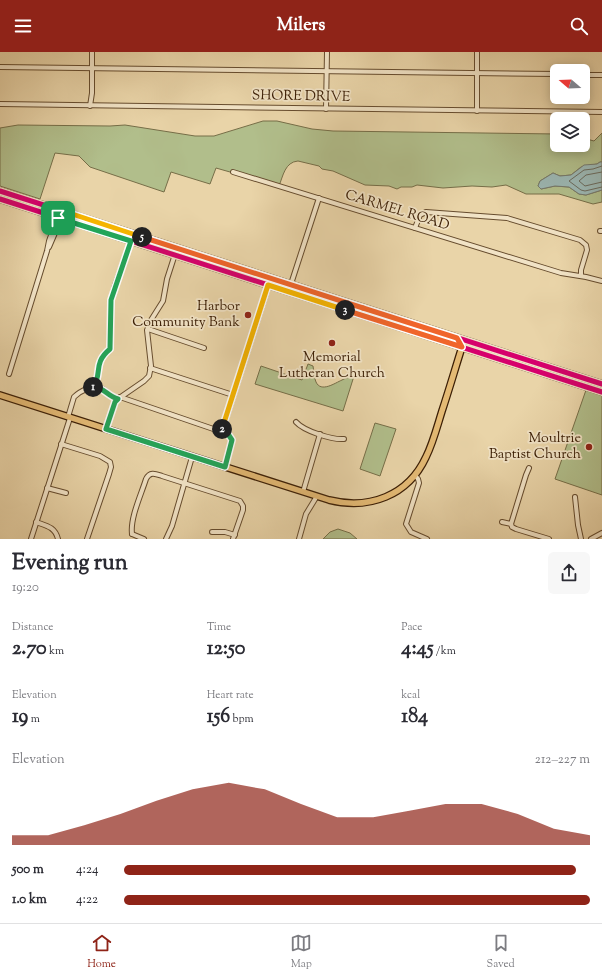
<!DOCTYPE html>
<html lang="en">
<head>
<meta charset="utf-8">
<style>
  :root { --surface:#fff; --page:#f7f7f7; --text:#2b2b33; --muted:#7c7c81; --line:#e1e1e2; --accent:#8f2418 }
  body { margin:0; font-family:"Sorts Mill Goudy",serif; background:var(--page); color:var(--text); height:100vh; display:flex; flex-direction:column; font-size:15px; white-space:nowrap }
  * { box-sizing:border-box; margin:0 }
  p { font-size:13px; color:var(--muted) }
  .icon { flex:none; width:22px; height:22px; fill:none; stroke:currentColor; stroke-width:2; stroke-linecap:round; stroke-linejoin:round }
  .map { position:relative; height:487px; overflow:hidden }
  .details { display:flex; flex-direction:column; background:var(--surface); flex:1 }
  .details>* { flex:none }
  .needle { width:26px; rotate:289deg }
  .tools { position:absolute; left:550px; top:12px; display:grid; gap:8px }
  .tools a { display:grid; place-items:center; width:40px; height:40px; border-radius:6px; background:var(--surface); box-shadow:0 2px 10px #0003; font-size:20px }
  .pin { position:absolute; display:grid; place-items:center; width:34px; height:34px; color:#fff; margin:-17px; border-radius:8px; box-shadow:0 2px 6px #0006 }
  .km { position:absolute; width:20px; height:20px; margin:-10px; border-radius:50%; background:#222; color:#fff; font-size:11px; line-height:20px; text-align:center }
  .round { display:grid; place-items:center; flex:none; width:42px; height:42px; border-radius:6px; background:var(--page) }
  .headline { display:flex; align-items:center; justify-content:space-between; height:68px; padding:0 12px }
  h1 { font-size:22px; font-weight:700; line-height:30px }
  .metrics { display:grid; grid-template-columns:repeat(3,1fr); gap:6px; height:68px; padding:4px 12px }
  .metrics div { display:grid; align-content:center }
  .metrics b { font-size:20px; font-weight:700 }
  .metrics small { font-size:11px; font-weight:400 }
  .metrics p { font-size:11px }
  .chart { height:112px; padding:8px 12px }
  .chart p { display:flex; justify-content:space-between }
  .chart svg { width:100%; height:72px; margin-top:4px; fill:var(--accent); opacity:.7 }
  ul { padding:0 12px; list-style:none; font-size:13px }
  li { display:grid; grid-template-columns:64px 48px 1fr; align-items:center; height:30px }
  li i { height:10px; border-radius:5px; background:var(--accent) }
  header { display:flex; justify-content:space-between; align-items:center; height:52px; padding:0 12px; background:var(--accent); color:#fff; font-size:18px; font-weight:700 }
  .tabs { display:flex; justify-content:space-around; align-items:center; height:56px; border-top:1px solid var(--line); background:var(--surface); font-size:11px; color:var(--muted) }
  .tabs a { display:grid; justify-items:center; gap:2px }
  .tabs .active { color:var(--accent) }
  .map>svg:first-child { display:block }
</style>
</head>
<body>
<header><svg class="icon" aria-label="menu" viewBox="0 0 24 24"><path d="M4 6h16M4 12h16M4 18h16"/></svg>Milers<svg class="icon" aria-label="search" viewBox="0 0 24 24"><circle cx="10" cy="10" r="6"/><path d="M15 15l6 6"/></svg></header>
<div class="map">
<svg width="602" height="487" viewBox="0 0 602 487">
  <rect width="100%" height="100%" fill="#e9d4a8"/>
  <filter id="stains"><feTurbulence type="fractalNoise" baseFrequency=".005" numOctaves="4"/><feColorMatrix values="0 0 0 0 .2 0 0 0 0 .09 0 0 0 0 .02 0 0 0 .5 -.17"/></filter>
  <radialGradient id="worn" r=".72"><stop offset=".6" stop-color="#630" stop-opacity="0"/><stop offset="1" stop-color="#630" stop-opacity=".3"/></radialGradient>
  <g fill="#b1be8b" stroke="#766e48">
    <path d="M 263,69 L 277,69 L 312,77 L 333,79 L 557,82 L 557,93 L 583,93 L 583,86 L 594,89 L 602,81 L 602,110 L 600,110 L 597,112 L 581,115 L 571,123 L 560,124 L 553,121 L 540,129 L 538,134 L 541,137 L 555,134 L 569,135 L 579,142 L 586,143 L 602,138 L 602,150 L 593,152 L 559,142 L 526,142 L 506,133 L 492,135 L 472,134 L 443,136 L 417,133 L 412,135 L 401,135 L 397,137 L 389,134 L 365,133 L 333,119 L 322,117 L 319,114 L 298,109 C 285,110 283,124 279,134 L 216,116 L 210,132 L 171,120 L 164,140 L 90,115 L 79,104 L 55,101 L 40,147 L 0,134 L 0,76 L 18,73 L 110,74 L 125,73 L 195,84 L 214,84 Z"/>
    <path d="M 308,312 L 313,314 C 314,319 314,326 316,330 C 321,341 335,331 342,328 C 345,326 350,325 354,324 L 343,359 L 255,332 L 261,314 L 302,328 Z"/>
    <path d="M 586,338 L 602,343 L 602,443 L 555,427 Z"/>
    <path d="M 375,371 L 396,377 L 380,424 L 360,417 Z"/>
    <path d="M 338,477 L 350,481 L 357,487 L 323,487 L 330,480 Z"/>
  </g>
  <path fill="#9bb6b2" stroke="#75796d" d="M 600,110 L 602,110 L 602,138 L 586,143 L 579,142 L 569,135 L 555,134 L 541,137 L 538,134 L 540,129 L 553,121 L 560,124 L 571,123 L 584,113 L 597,112 Z"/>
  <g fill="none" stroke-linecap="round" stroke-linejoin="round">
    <g stroke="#6b6a5c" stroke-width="1">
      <path d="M 602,114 L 593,117 L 584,118 L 569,129 L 581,138 L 585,139 L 602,135"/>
      <path d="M 602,120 L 586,123 L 579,129 L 585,134 L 602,130"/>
    </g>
    <g stroke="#664c2e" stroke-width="6">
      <g id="minor">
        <path d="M 0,15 L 557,22"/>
        <path d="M 583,23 L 602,23"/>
        <path d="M 0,52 L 602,60"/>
        <path d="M 90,54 L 92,41 L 92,0"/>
        <path d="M 326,57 L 327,0"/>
        <path d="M 477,59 L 477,0"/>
        <path d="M 233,120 L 561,221 L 586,225 L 602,229"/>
        <path d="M 415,176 L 420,163 L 426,160 L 507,166 L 580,188 L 586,193 L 587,198 L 581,218 L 581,224"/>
        <path d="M 600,179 L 602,179"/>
        <path d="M 49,195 L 55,181 L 55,176"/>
        <path d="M 291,232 L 319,146"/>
        <path d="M 148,277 L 204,296"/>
        <path d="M 150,316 L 233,343"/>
        <path d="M 9,322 L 47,199 L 49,189 L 60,158"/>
        <path d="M 93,335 C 103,323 92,312 110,297 L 111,248 L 115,233 L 134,182"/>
        <path d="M 120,345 L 228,382 L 232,388 L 225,415"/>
        <path d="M 68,365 L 74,345 C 80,339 94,332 101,336 C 108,339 110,345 118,347"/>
        <path d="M 296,370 C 304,379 332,388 344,387"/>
        <path d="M 106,377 L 115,349 L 144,329 L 149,324 L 151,314 L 147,278 L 151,268 L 163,249 L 167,227 L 177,196"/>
        <path d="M 222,379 L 271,226"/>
        <path d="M 61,392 L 100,404 L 110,410 L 111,415 L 109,422 L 87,487"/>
        <path d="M 415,423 L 418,427 L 419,431 L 406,472 L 411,480 L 427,487"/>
        <path d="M 47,436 L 66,441"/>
        <path d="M 303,440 L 320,382"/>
        <path d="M 575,445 L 578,473 L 581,487"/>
        <path d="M 36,470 C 47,474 55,475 58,487"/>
        <path d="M 502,470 L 511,472 L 512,475 L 516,477 L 549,487"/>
        <path d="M 511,472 L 526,423 L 529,416"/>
        <path d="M 212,480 L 225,480 L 235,483"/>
        <path d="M 132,482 C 130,466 141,443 146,427 C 150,419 156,422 162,424 L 240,449 L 243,454 L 243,458 L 233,487"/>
        <path d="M 132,482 L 144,487"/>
        <path d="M 31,487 L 70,366"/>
        <path d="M 166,487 L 172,474 L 192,405"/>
        <path d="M 299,487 L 306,462 L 317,444"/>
        <path d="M 591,487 L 602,481"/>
      </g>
    </g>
    <g stroke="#3b1e05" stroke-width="8">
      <g id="major">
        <path d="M 0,139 L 602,332"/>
        <path d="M 0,147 L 602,340"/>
        <path d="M 0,343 L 329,448 C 369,458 408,444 426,405 C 433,391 437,375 442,359 C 449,338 455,317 462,295 L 461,293"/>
      </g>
    </g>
    <use href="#minor" stroke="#f1e3c6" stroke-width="4"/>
    <use href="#major" stroke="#e4ba74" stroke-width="5.5"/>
    <g stroke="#f1e3c6" stroke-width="8">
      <g id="cycleway">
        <path d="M 0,139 L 602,332"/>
        <path d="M 0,147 L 602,340"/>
      </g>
    </g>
    <use href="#cycleway" stroke="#d6006c" stroke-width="5"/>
  </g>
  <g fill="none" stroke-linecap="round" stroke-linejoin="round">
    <g stroke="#fff" stroke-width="8">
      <path id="split-1" d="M 58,166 L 131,189 L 111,248 L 110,297 C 92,312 103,322 93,335"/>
    </g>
    <g stroke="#fff" stroke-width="8">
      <path id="split-2" d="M 93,335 C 104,335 107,344 118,347 L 115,350 L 106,377 L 225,415 L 232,388 L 228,382 L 222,379 L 222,377"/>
    </g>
    <g stroke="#fff" stroke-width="8">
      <path id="split-3" d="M 222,377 L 268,233 L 345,258"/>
    </g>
    <g stroke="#fff" stroke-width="8">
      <path id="split-4" d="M 345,258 L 462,295 L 457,286 L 363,256"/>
    </g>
    <g stroke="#fff" stroke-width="8">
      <path id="split-5" d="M 142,185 L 363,256"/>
    </g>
    <g stroke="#fff" stroke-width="8">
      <path id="split-6" d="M 58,166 L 60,158 L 142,185"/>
    </g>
    <use href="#split-1" stroke="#22a559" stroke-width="5"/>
    <use href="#split-2" stroke="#22a559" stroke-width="5"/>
    <use href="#split-3" stroke="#f5b400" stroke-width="5"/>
    <use href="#split-4" stroke="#f0652b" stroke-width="5"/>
    <use href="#split-5" stroke="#f0652b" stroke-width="5"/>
    <use href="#split-6" stroke="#f5b400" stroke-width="5"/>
  </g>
  <g fill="#8f2418" stroke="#f1e3c6" stroke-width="1.5">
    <circle cx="248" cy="263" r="4"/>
    <circle cx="332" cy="291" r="4"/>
    <circle cx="589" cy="395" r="4"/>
  </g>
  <g text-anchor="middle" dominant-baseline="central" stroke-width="3.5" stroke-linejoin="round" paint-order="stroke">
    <g font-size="14" fill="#3b1e05" stroke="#f1e3c6">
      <text transform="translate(301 45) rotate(1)">SHORE DRIVE</text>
      <text transform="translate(397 159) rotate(17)">CARMEL ROAD</text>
    </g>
    <g font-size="14" fill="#3b1e05" stroke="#f1e3c6" text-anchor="end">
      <text x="240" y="255">Harbor<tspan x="240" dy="16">Community Bank</tspan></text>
      <text x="332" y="306" text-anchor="middle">Memorial<tspan x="332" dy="16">Lutheran Church</tspan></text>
      <text x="581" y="387">Moultrie<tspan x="581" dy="16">Baptist Church</tspan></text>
    </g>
  </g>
  <rect width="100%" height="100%" filter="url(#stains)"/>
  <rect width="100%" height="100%" fill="url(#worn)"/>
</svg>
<div class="tools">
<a><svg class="needle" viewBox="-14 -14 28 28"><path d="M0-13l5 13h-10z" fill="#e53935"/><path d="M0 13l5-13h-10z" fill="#7c7c81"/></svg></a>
<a><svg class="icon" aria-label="layers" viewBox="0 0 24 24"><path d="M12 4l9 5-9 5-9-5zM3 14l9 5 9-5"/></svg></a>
</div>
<div class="pin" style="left:58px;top:166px;background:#1e9e55"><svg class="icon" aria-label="arrive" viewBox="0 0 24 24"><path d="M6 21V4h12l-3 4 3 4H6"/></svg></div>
<b class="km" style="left:93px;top:335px">1</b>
<b class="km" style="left:222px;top:377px">2</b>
<b class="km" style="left:345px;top:258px">3</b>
<b class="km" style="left:142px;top:185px">5</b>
</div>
<section class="details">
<div class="headline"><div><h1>Evening run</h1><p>19:20</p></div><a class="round"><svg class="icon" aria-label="share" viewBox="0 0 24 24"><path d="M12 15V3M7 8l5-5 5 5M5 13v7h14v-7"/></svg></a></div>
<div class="metrics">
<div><p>Distance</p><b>2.70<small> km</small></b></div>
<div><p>Time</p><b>12:50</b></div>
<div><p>Pace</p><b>4:45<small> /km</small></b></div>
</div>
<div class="metrics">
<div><p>Elevation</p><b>19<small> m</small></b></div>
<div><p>Heart rate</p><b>156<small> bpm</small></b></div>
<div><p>kcal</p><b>184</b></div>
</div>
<div class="chart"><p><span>Elevation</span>212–227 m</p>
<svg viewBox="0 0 160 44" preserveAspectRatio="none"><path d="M0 44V38L10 38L20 32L30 25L40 17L50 10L60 6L70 10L80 19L90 27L100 27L110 23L120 19L130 19L140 25L150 34L160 38V44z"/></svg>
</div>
<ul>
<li><b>500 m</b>4:24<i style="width:97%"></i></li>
<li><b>1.0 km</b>4:22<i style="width:100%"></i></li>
</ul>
</section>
<nav class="tabs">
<a class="active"><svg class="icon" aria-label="home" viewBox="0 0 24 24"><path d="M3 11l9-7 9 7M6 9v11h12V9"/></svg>Home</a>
<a><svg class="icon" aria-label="map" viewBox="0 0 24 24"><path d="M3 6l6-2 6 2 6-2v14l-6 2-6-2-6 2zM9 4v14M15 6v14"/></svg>Map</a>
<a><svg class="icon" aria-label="saved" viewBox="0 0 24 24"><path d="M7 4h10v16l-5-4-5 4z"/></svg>Saved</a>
</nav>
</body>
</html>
